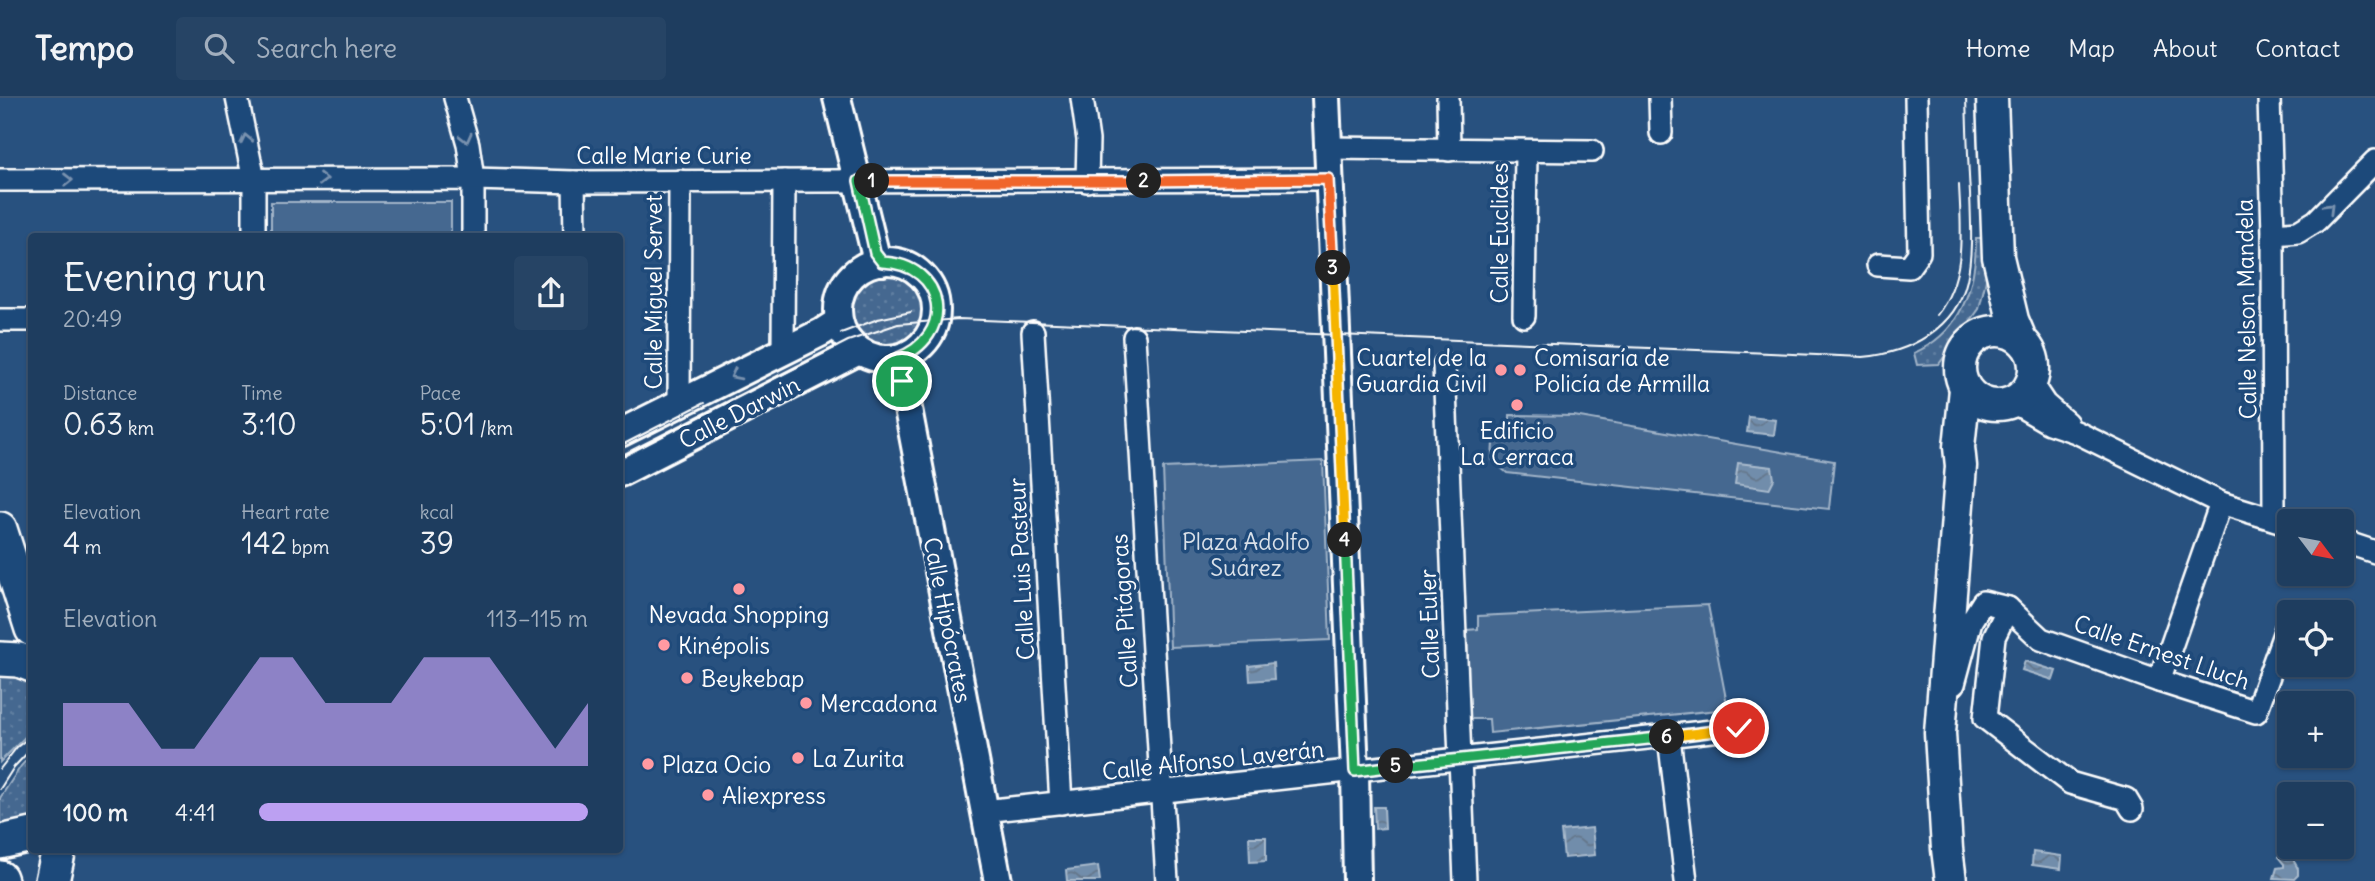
<!DOCTYPE html>
<html lang="en">
<head>
<meta charset="utf-8">
<style>
  :root { --surface:#1e3d5f; --page:#264465; --text:#f1f3f6; --muted:#a1aebd; --line:#3c5674; --accent:#bca0f2 }
  body { margin:0; font-family:Delius,sans-serif; background:var(--page); color:var(--text); height:100vh; display:flex; flex-direction:column; font-size:26px; white-space:nowrap }
  * { box-sizing:border-box; margin:0 }
  p { font-size:23px; color:var(--muted) }
  .icon { flex:none; width:38px; height:38px; fill:none; stroke:currentColor; stroke-width:2; stroke-linecap:round; stroke-linejoin:round }
  .map { position:relative; flex:1; overflow:hidden }
  .panel { position:absolute; left:28px; top:135px; width:595px; height:620px; display:flex; flex-direction:column; background:var(--surface); border-radius:7px; box-shadow:0 2px 5px #0004,0 0 0 2px var(--line) }
  .panel>* { flex:none }
  .needle { width:46px; rotate:122deg }
  .tools { position:absolute; left:2277px; top:411px; display:grid; gap:14px }
  .tools a { display:grid; place-items:center; width:77px; height:77px; border-radius:7px; background:var(--surface); box-shadow:0 2px 5px #0004,0 0 0 2px var(--line); font-size:35px }
  .pin { position:absolute; display:grid; place-items:center; width:60px; height:60px; color:#fff; margin:-30px; border:4px solid #fff; border-radius:50%; box-shadow:0 2px 7px #0007 }
  .km { position:absolute; width:35px; height:35px; margin:-18px; border-radius:50%; background:#222; color:#fff; font-size:19px; line-height:35px; text-align:center }
  .round { display:grid; place-items:center; flex:none; width:74px; height:74px; border-radius:7px; background:var(--page) }
  .headline { display:flex; align-items:center; justify-content:space-between; height:119px; padding:0 35px }
  h1 { font-size:38px; font-weight:600; line-height:52px }
  .figures { display:grid; grid-template-columns:repeat(3,1fr); gap:10px; height:119px; padding:7px 35px }
  .figures div { display:grid; align-content:center }
  .figures b { font-size:30px; font-weight:600 }
  .figures small { font-size:19px; font-weight:400 }
  .figures p { font-size:19px }
  .chart { height:196px; padding:14px 35px }
  .chart p { display:flex; justify-content:space-between }
  .chart svg { width:100%; height:126px; margin-top:7px; fill:var(--accent); opacity:.7 }
  ul { padding:0 35px; list-style:none; font-size:23px }
  li { display:grid; grid-template-columns:112px 84px 1fr; align-items:center; height:52px }
  li i { height:18px; border-radius:9px; background:var(--accent) }
  header { display:flex; align-items:center; gap:42px; box-sizing:border-box; height:98px; padding:0 35px; background:var(--surface); border-bottom:2px solid var(--line) }
  header strong { font-size:33px }
  nav { display:flex; gap:38px; margin-inline-start:auto; font-size:24px }
  .search { width:490px; height:63px; background:var(--page); display:flex; align-items:center; gap:18px; box-sizing:border-box; padding:0 24px; border-radius:7px; color:var(--muted); font-size:26px }
  .map>svg:first-child { display:block }
</style>
</head>
<body>
<header>
<strong>Tempo</strong>
<div class="search"><svg class="icon" aria-label="search" viewBox="0 0 24 24"><circle cx="10" cy="10" r="6"/><path d="M15 15l6 6"/></svg>Search here</div>
<nav><a>Home</a><a>Map</a><a>About</a><a>Contact</a></nav>
</header>
<div class="map">
<svg width="2375" height="783" viewBox="0 0 2375 783">
  <defs>
    <pattern id="grass-dots" width="8" height="8" patternUnits="userSpaceOnUse" patternTransform="scale(1.75)"><rect width="8" height="8" fill="#446890"/><path d="M2 2h.1M6 6h.1" fill="none" stroke="#607fa1" stroke-width="1.8" stroke-linecap="round"/></pattern>
    <pattern id="water-waves" width="16" height="10" patternUnits="userSpaceOnUse" patternTransform="scale(1.75)"><rect width="16" height="10" fill="#718dab"/><path d="M0 5q4-4 8 0t8 0" fill="none" stroke="#64768a"/></pattern>
  </defs>
  <rect width="100%" height="100%" fill="#28517f"/>
  <filter id="ink" filterUnits="userSpaceOnUse"><feTurbulence type="fractalNoise" baseFrequency=".0143" numOctaves="2"/><feDisplacementMap in="SourceGraphic" scale="14" xChannelSelector="R" yChannelSelector="G"/><feConvolveMatrix kernelMatrix="1 2 1 2 8 2 1 2 1" color-interpolation-filters="sRGB"/></filter>
  <g filter="url(#ink)">
    <g fill="url(#grass-dots)" stroke="#a2b4c8" stroke-width="2">
      <path d="M 1976,140 L 1987,140 L 1987,178 L 1979,211 L 1939,266 L 1917,267 L 1914,255 C 1962,234 1976,188 1976,140 Z"/>
      <circle cx="887" cy="212" r="39"/>
      <path d="M 0,573 L 32,581 L 31,633 L 0,664 Z"/>
      <path d="M 31,657 L 31,722 L 0,729 L 0,700 L 21,668 Z"/>
    </g>
    <g fill="#446890" stroke="#a2b4c8" stroke-width="2">
      <rect x="271" y="104" width="180" height="34"/>
      <path d="M 1510,317 L 1574,318 L 1834,363 L 1829,411 L 1507,375 L 1492,362 L 1493,344 L 1510,344 Z"/>
      <path d="M 1323,363 L 1330,542 L 1170,549 L 1163,370 Z"/>
      <path d="M 1708,507 L 1728,611 L 1490,635 L 1489,621 L 1470,621 L 1467,532 L 1478,531 L 1478,518 Z"/>
    </g>
    <g fill="url(#water-waves)" stroke="#aabbcd" stroke-width="2">
      <path d="M 1749,319 L 1776,322 L 1774,337 L 1747,334 Z"/>
      <path d="M 1738,365 L 1772,369 L 1774,381 L 1769,391 L 1735,386 Z"/>
      <path d="M 2025,563 L 2056,573 L 2053,582 L 2022,572 Z"/>
      <path d="M 1273,565 L 1274,581 L 1250,583 L 1249,568 Z"/>
      <path d="M 1374,709 L 1384,709 L 1385,730 L 1375,731 Z"/>
      <path d="M 1592,730 L 1595,757 L 1564,760 L 1561,733 Z"/>
      <path d="M 1249,739 L 1266,739 L 1266,763 L 1250,764 Z"/>
      <path d="M 2282,753 L 2290,755 L 2298,771 L 2298,777 L 2294,781 L 2274,780 L 2277,770 L 2284,769 L 2284,766 L 2278,759 Z"/>
      <path d="M 2033,754 L 2062,758 L 2061,771 L 2032,767 Z"/>
      <path d="M 1098,768 L 1100,783 L 1067,783 L 1066,772 Z"/>
    </g>
    <g fill="none" stroke-linecap="round" stroke-linejoin="round">
      <g stroke="#fff" stroke-width="26">
        <g id="minor">
          <path d="M 237,0 L 254,82 L 254,138"/>
          <path d="M 455,0 L 468,46 L 473,81 L 473,138"/>
          <path d="M 1082,0 L 1088,42 L 1087,83"/>
          <path d="M 1448,0 L 1449,52"/>
          <path d="M 1660,0 L 1661,35"/>
          <path d="M 2269,0 L 2273,136 L 2274,421"/>
          <path d="M 1327,50 L 1592,53"/>
          <path d="M 0,82 L 473,81 L 574,84 L 1328,81"/>
          <path d="M 574,84 L 575,138"/>
          <path d="M 2273,136 L 2298,134 L 2316,123 L 2375,63"/>
          <path d="M 1878,167 L 1909,169 L 1919,155 L 1916,0"/>
          <path d="M 1524,218 L 1526,53"/>
          <path d="M 0,222 L 32,222"/>
          <path d="M 1033,234 L 1061,705"/>
          <path d="M 1134,239 L 1167,783"/>
          <path d="M 783,253 L 784,83"/>
          <path d="M 1444,267 L 1465,783"/>
          <path d="M 2031,285 L 2045,306 L 2067,325"/>
          <path d="M 2013,304 L 2049,325 L 2076,334 L 2221,405 L 2289,426"/>
          <path d="M 679,305 L 680,83"/>
          <path d="M 2342,443 L 2375,454"/>
          <path d="M 2008,510 L 1994,539 L 1985,620 L 2070,685 L 2126,701 L 2132,711"/>
          <path d="M 2159,583 L 2221,405"/>
          <path d="M 1954,586 L 1971,523 L 1983,504 L 2008,510 L 2041,541 L 2159,583 L 2256,614 L 2289,522"/>
          <path d="M 1669,639 L 1686,783"/>
          <path d="M 984,713 L 1739,630"/>
        </g>
      </g>
      <g stroke="#fff" stroke-width="32">
        <g id="tertiary">
          <path d="M 837,0 L 875,155 L 882,164"/>
          <path d="M 1326,0 L 1355,673 L 1357,783"/>
          <circle cx="887" cy="212" r="49"/>
          <path d="M 896,261 L 905,295 L 998,783"/>
          <path d="M 620,335 L 822,234 L 839,223"/>
          <path d="M 620,375 L 859,253"/>
        </g>
      </g>
      <g stroke="#fff" stroke-width="35">
        <g id="secondary">
          <path d="M 1992,0 L 1998,159 L 2013,222 L 2021,241"/>
          <circle cx="1997" cy="270" r="37"/>
          <path d="M 1951,783 L 1947,751 L 1940,635 L 1961,368 L 1959,349 L 1965,291"/>
        </g>
      </g>
      <g stroke="#fff" stroke-width="38">
        <g id="primary">
          <path d="M 0,431 L 32,531"/>
          <path d="M 0,561 L 19,562 L 32,567"/>
          <path d="M 0,744 L 32,737"/>
          <path d="M 0,780 L 1,783"/>
          <path d="M 52,783 L 59,751"/>
        </g>
      </g>
      <use href="#minor" stroke="#1f4a7a" stroke-width="21"/>
      <use href="#tertiary" stroke="#1f4a7a" stroke-width="26"/>
      <use href="#secondary" stroke="#1f4a7a" stroke-width="30"/>
      <use href="#primary" stroke="#1f4a7a" stroke-width="33"/>
      <g stroke="#fff" stroke-width="2">
        <path d="M 1937,217 C 1967,179 1961,132 1959,87"/>
        <path d="M 841,235 L 878,221 L 911,214"/>
        <path d="M 620,348 L 704,305"/>
        <path d="M 620,360 L 848,243 L 898,226 L 959,221 L 1863,259 C 1909,255 1956,231 1967,182 C 1973,154 1971,125 1970,96 C 1968,64 1967,32 1966,0"/>
        <path d="M 0,671 L 17,649 L 32,637"/>
        <path d="M 0,691 L 14,669 L 32,650"/>
      </g>
    </g>
    <defs><path id="oneway-chevron" d="M-2-3.5L2.5 0L-2 3.5" fill="none" stroke-width="1.6" stroke-linecap="round" stroke-linejoin="round" transform="scale(1.75)"/></defs>
    <g stroke="#7992af">
      <use href="#oneway-chevron" transform="translate(466 40) rotate(76)"/>
      <use href="#oneway-chevron" transform="translate(246 41) rotate(-102)"/>
      <use href="#oneway-chevron" transform="translate(323 81)"/>
      <use href="#oneway-chevron" transform="translate(68 82)"/>
      <use href="#oneway-chevron" transform="translate(2329 110) rotate(-45)"/>
      <use href="#oneway-chevron" transform="translate(735 277) rotate(153)"/>
    </g>
  </g>
  <g fill="none" stroke-linecap="round" stroke-linejoin="round" filter="url(#ink)">
    <g stroke="#fff" stroke-width="14">
      <path id="split-1" d="M 872,83 L 859,83 L 875,155 L 882,164 C 947,166 957,239 896,261 L 902,283"/>
    </g>
    <g stroke="#fff" stroke-width="14">
      <path id="split-2" d="M 872,83 L 1144,83"/>
    </g>
    <g stroke="#fff" stroke-width="14">
      <path id="split-3" d="M 1144,83 L 1328,81 L 1333,170"/>
    </g>
    <g stroke="#fff" stroke-width="14">
      <path id="split-4" d="M 1333,170 L 1345,442"/>
    </g>
    <g stroke="#fff" stroke-width="14">
      <path id="split-5" d="M 1345,442 L 1355,673 L 1396,668"/>
    </g>
    <g stroke="#fff" stroke-width="14">
      <path id="split-6" d="M 1396,668 L 1667,639"/>
    </g>
    <g stroke="#fff" stroke-width="14">
      <path id="split-7" d="M 1667,639 L 1739,630"/>
    </g>
    <use href="#split-1" stroke="#22a559" stroke-width="9"/>
    <use href="#split-2" stroke="#f0652b" stroke-width="9"/>
    <use href="#split-3" stroke="#f0652b" stroke-width="9"/>
    <use href="#split-4" stroke="#f5b400" stroke-width="9"/>
    <use href="#split-5" stroke="#22a559" stroke-width="9"/>
    <use href="#split-6" stroke="#22a559" stroke-width="9"/>
    <use href="#split-7" stroke="#f5b400" stroke-width="9"/>
  </g>
  <g fill="#ff9aa2" stroke="#1f4a7a" stroke-width="2.5">
    <circle cx="1501" cy="272" r="7"/>
    <circle cx="1520" cy="272" r="7"/>
    <circle cx="1517" cy="307" r="7"/>
    <circle cx="739" cy="491" r="7"/>
    <circle cx="664" cy="547" r="7"/>
    <circle cx="687" cy="580" r="7"/>
    <circle cx="806" cy="605" r="7"/>
    <circle cx="798" cy="660" r="7"/>
    <circle cx="648" cy="666" r="7"/>
    <circle cx="708" cy="697" r="7"/>
  </g>
  <g text-anchor="middle" dominant-baseline="central" stroke-width="7" stroke-linejoin="round" paint-order="stroke">
    <g font-size="23" fill="#fff" stroke="#1f4a7a">
      <text x="664" y="57">Calle Marie Curie</text>
      <text transform="translate(1499 135) rotate(-90)">Calle Euclides</text>
      <text transform="translate(653 194) rotate(-90)">Calle Miguel Servet</text>
      <text transform="translate(2246 211) rotate(-91)">Calle Nelson Mandela</text>
      <text transform="translate(739 314) rotate(-27)">Calle Darwin</text>
      <text transform="translate(1021 471) rotate(-93)">Calle Luis Pasteur</text>
      <text transform="translate(1124 513) rotate(-94)">Calle Pitágoras</text>
      <text transform="translate(948 522) rotate(79)">Calle Hipócrates</text>
      <text transform="translate(1429 526) rotate(-92)">Calle Euler</text>
      <text transform="translate(2162 554) rotate(19)">Calle Ernest Lluch</text>
      <text transform="translate(1213 662) rotate(-6)">Calle Alfonso Laverán</text>
    </g>
    <g font-size="23" fill="#fff" stroke="#1f4a7a" text-anchor="start">
      <text x="1487" y="259" text-anchor="end">Cuartel de la<tspan x="1487" dy="26">Guardia Civil</tspan></text>
      <text x="1534" y="259">Comisaría de<tspan x="1534" dy="26">Policía de Armilla</tspan></text>
      <text x="1517" y="332" text-anchor="middle">Edificio<tspan x="1517" dy="26">La Cerraca</tspan></text>
      <text x="739" y="516" text-anchor="middle">Nevada Shopping</text>
      <text x="678" y="547">Kinépolis</text>
      <text x="701" y="580">Beykebap</text>
      <text x="820" y="605">Mercadona</text>
      <text x="812" y="660">La Zurita</text>
      <text x="662" y="666">Plaza Ocio</text>
      <text x="722" y="697">Aliexpress</text>
    </g>
    <g font-size="23" fill="#dae1e9" stroke="#1f4a7a">
      <text x="1246" y="443">Plaza Adolfo<tspan x="1246" dy="26">Suárez</tspan></text>
    </g>
  </g>
</svg>
<div class="tools">
<a><svg class="needle" viewBox="-14 -14 28 28"><path d="M0-13l5 13h-10z" fill="#e53935"/><path d="M0 13l5-13h-10z" fill="#a1aebd"/></svg></a>
<a><svg class="icon" aria-label="locate" viewBox="0 0 24 24"><circle cx="12" cy="12" r="6"/><path d="M12 2v4M12 18v4M2 12h4M18 12h4"/></svg></a>
<a>+</a>
<a>−</a>
</div>
<div class="pin" style="left:902px;top:283px;background:#1e9e55"><svg class="icon" aria-label="arrive" viewBox="0 0 24 24"><path d="M6 21V4h12l-3 4 3 4H6"/></svg></div>
<div class="pin" style="left:1739px;top:630px;background:#d93025"><svg class="icon" aria-label="check" viewBox="0 0 24 24"><path d="M5 12l5 5 9-10"/></svg></div>
<b class="km" style="left:872px;top:83px">1</b>
<b class="km" style="left:1144px;top:83px">2</b>
<b class="km" style="left:1333px;top:170px">3</b>
<b class="km" style="left:1345px;top:442px">4</b>
<b class="km" style="left:1396px;top:668px">5</b>
<b class="km" style="left:1667px;top:639px">6</b>
<section class="panel">
<div class="headline"><div><h1>Evening run</h1><p>20:49</p></div><a class="round"><svg class="icon" aria-label="share" viewBox="0 0 24 24"><path d="M12 15V3M7 8l5-5 5 5M5 13v7h14v-7"/></svg></a></div>
<div class="figures">
<div><p>Distance</p><b>0.63<small> km</small></b></div>
<div><p>Time</p><b>3:10</b></div>
<div><p>Pace</p><b>5:01<small> /km</small></b></div>
</div>
<div class="figures">
<div><p>Elevation</p><b>4<small> m</small></b></div>
<div><p>Heart rate</p><b>142<small> bpm</small></b></div>
<div><p>kcal</p><b>39</b></div>
</div>
<div class="chart"><p><span>Elevation</span>113–115 m</p>
<svg viewBox="0 0 160 44" preserveAspectRatio="none"><path d="M0 44V22L10 22L20 22L30 38L40 38L50 22L60 6L70 6L80 22L90 22L100 22L110 6L120 6L130 6L140 22L150 38L160 22V44z"/></svg>
</div>
<ul>
<li><b>100 m</b>4:41<i style="width:100%"></i></li>
</ul>
</section>
</div>
</body>
</html>
